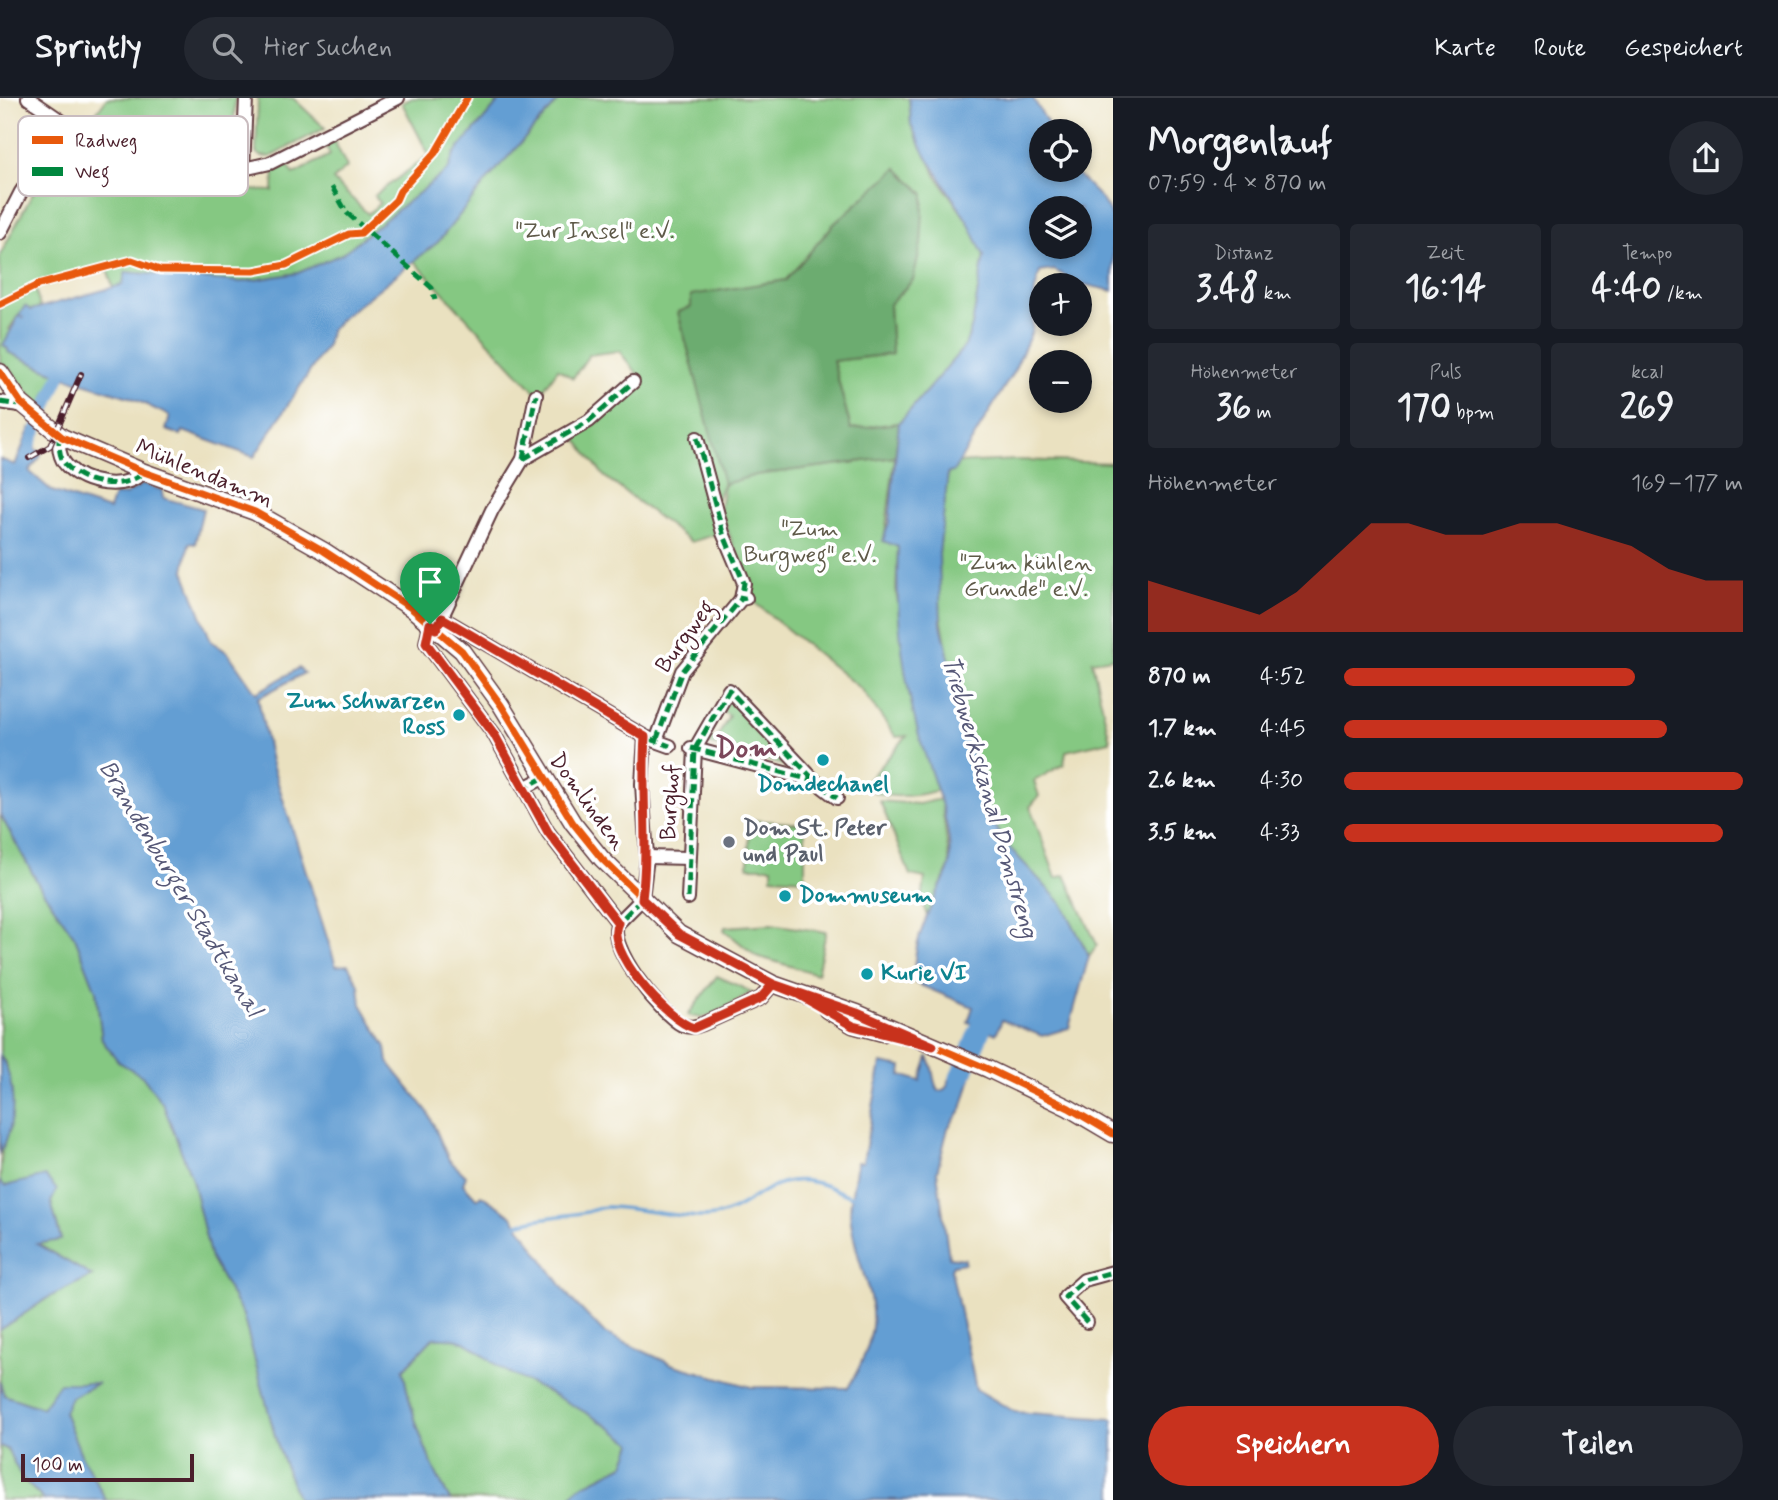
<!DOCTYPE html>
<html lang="de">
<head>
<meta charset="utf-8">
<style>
  :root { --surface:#171b24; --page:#242831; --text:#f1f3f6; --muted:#9ea1a6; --line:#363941; --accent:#c8321e }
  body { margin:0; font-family:Mynerve,sans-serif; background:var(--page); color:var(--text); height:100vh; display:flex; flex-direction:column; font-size:26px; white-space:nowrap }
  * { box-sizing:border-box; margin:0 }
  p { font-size:23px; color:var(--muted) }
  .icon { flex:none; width:38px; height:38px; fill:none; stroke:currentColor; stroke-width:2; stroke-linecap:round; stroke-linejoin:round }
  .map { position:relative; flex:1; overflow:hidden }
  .sheet { display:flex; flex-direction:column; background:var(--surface); width:665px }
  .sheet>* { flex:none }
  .fabs { position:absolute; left:1029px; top:21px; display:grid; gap:14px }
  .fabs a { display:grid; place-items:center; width:63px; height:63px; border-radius:50%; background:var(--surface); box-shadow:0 4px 10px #0003; font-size:35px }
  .scale { position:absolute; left:21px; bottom:18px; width:173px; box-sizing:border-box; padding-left:7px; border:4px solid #4a1f2b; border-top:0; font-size:19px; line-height:24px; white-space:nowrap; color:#4a1f2b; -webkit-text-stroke:5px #fff; paint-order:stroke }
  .pin { position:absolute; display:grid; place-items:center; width:60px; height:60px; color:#fff; margin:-72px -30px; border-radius:50% 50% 50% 0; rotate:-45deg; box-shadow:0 0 7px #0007 }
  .pin .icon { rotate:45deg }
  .round { display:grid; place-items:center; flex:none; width:74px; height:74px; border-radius:37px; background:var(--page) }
  .summary { display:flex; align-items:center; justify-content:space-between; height:119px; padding:0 35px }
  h1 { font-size:38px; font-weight:700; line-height:52px }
  .metrics { display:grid; grid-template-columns:repeat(3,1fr); gap:10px; height:119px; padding:7px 35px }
  .metrics div { display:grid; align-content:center; border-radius:7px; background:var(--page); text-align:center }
  .metrics b { font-size:35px; font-weight:700 }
  .metrics small { font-size:19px; font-weight:400 }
  .metrics p { font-size:19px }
  .chart { height:196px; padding:14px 35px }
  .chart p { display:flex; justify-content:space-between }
  .chart svg { width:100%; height:126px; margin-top:7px; fill:var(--accent); opacity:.7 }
  .action { display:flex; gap:14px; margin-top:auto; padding:14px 35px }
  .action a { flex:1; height:80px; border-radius:42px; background:var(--accent); color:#fff; font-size:28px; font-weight:700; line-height:80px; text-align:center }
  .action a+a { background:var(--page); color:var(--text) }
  ul { padding:0 35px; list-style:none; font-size:23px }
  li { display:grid; grid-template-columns:112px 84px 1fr; align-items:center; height:52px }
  li i { height:18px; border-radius:9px; background:var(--accent) }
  header { display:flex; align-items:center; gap:42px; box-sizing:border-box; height:98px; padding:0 35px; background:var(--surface); border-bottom:2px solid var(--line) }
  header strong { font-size:33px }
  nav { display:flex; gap:38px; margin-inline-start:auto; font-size:24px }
  .search { width:490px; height:63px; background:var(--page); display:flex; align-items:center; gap:18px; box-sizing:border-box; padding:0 24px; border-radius:38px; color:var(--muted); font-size:26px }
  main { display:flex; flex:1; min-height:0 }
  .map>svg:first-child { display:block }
</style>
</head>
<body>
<header>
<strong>Sprintly</strong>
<div class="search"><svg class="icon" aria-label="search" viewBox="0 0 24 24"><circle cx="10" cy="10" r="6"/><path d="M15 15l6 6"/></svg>Hier suchen</div>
<nav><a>Karte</a><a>Route</a><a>Gespeichert</a></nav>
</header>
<main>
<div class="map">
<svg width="1113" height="1402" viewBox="0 0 1113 1402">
  <rect width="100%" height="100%" fill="#fff"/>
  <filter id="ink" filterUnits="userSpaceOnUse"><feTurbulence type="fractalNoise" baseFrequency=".0143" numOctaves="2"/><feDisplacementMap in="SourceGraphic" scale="14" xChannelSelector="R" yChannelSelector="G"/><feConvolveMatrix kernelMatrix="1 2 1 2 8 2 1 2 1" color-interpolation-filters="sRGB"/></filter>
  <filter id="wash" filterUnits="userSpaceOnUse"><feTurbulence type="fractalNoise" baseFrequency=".00686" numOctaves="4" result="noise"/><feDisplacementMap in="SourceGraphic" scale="28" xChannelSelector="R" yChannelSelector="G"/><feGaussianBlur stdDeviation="1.57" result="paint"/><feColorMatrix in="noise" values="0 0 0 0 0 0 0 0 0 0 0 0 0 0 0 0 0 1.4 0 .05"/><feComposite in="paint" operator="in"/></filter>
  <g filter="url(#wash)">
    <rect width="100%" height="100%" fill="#eae1c0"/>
    <g fill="#85c882" stroke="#687456" stroke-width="2">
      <path d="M 107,0 L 235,0 L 233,53 C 218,70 141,55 120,47 C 109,43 97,34 86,28 Z"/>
      <path d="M 258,0 L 293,0 L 325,30 L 270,59 L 260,58 L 256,54 Z"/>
      <path d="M 412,0 L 502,0 L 454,56 L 448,72 L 342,156 L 298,175 L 241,184 L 126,174 L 123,187 L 113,190 L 107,170 L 35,189 L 40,209 L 31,212 L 25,208 L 24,221 L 18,218 L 9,231 L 12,233 L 8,254 L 56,276 L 40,309 L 9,270 L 0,264 L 0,157 L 36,89 L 65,49 C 81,60 98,71 117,78 C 161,94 226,90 273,93 L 274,70 L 286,64 L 294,76 L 330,57 L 324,44 L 333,40 L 347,69 L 333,82 L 368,116 L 380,105 L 374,98 L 429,57 L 402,5 Z"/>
      <path d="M 561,0 L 909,0 L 911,27 L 937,79 L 968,124 L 984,157 L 972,228 L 965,248 L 899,325 L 851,331 L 833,263 L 892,256 L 889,207 L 913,182 L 897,70 L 834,126 L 786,182 L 691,197 L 691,209 L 678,214 L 724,384 L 713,411 L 720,435 L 691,444 L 604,378 L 574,338 C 598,323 635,305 637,275 L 619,253 L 589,257 L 573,280 L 558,271 L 539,298 L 413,162 L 438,144 L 489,80 Z"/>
      <path d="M 895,359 L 884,443 L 898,449 L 896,495 L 939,692 C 918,698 881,704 864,687 L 907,638 L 896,639 L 862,592 L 749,500 L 747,485 L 720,411 L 724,386 L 756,377 Z"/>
      <path d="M 1018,362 L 1113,365 L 1113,560 L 1092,563 L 1110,643 L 1066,653 L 1064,666 L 1034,683 L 1039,698 L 1030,709 L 1056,780 L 1065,777 L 1097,847 L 1089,858 L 1063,807 L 1002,743 L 982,695 L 952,578 L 938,502 L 939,456 L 948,374 L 953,374 L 955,365 Z"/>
      <path d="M 729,600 L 795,668 L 792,670 L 710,646 L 708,638 L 716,642 L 729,618 L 722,613 Z"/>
      <path d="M 941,701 L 950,767 L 927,818 L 922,804 L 925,780 L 910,777 L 880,703 L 919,706 Z"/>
      <path d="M 0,716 L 40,789 L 75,839 L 96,893 L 102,942 L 119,964 L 142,978 L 163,1006 L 192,1081 L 211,1161 L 243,1217 L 278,1349 L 298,1402 L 106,1402 L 82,1359 L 64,1314 L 71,1299 L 97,1285 L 42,1310 L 4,1297 L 0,1284 L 0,1232 L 49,1199 L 92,1178 L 36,1145 L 61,1141 L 51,1104 L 4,1088 L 0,1083 L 7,968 L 0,956 Z"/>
      <path d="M 750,722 L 805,726 L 805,781 L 772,779 L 772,769 L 748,769 Z"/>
      <path d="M 771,826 L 826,834 L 817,876 L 756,858 L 724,832 L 725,829 Z"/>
      <path d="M 717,878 L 752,894 C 735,903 706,927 688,917 Z"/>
      <path d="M 457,1239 L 474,1248 L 507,1274 L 586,1312 L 632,1345 L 624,1367 L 578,1390 L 569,1402 L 450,1402 C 428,1363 411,1316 403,1272 L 433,1240 Z"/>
      <path d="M 0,1348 L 7,1351 L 22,1380 L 44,1402 L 0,1402 Z"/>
    </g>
    <path fill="#6cac70" stroke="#5b664e" stroke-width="2" d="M 897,70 L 924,96 L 921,146 L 913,182 L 889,207 L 892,256 L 833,263 L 851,331 L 899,325 L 895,359 L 756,377 L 724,386 L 678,214 L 691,209 L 691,197 L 786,182 L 834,126 Z"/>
    <g fill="#649ed3" stroke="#575e7f" stroke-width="2" fill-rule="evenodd">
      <path d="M 502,0 L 561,0 L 489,80 L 438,144 L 343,219 L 330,233 L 327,247 L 254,359 L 183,333 L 181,337 L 166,332 L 170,318 L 132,300 L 61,278 L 8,254 L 8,251 L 3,247 L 19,217 L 24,220 L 19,217 L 25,208 L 31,212 L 122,187 L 126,174 L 242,184 L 298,175 L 342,156 L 448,72 L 454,56 Z"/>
      <path d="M 909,0 L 1033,0 L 1052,33 L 1041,33 L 1041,72 L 1073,72 L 1101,100 L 1113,120 L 1113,193 L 1082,186 L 1054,172 L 1040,174 L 1035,192 L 1032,233 L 1014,273 L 953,374 L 948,375 L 939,456 L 941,526 L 981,695 L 1002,743 L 1008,742 L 1009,749 L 1063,807 L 1089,858 L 1069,930 L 1042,938 L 1002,922 L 996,936 L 968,924 L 973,909 L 915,885 C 911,851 924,824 938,793 C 942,785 950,773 950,764 C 951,717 930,678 918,634 C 902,573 895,512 898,449 L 883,443 L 889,424 L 899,325 L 965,248 L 972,228 L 984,158 L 968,124 L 925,56 L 911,27 ZM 1041,110 L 1080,110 L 1080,149 L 1041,149 Z"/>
      <path d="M 30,330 L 39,337 L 35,341 L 36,352 L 40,353 L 41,358 L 29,373 L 52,393 L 109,412 L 114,397 L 125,397 L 143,386 L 162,392 L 163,400 L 203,411 L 195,446 L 189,445 L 184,473 L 211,543 L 228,555 L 256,595 L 299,570 L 304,575 L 258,600 L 271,663 L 336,868 L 348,867 L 359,887 L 361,906 L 386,949 L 388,964 L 428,1014 L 449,1062 L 466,1078 L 463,1086 L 477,1101 L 481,1097 L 511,1117 L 571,1201 L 604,1235 L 671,1266 L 751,1289 L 848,1290 C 894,1212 863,1200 851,1124 C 848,1106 855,1082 857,1064 L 863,1064 L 881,965 L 902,969 L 901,977 L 920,983 L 928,959 C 935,970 931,983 939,993 L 945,991 L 956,969 L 972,976 L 962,1011 L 948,1030 L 937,1074 L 949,1159 L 965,1161 L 965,1165 L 953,1167 L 951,1171 L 976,1291 L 1015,1314 L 1113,1321 L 1113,1402 L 569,1402 L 578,1390 L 624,1367 L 632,1345 C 588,1313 556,1298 509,1275 C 476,1258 477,1238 433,1240 L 403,1272 C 411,1316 428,1363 450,1402 L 298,1402 L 278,1349 L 243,1217 L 211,1161 L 192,1081 L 163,1006 L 142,978 L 119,964 L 102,942 L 96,893 L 75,839 L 40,789 L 0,716 L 0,361 L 15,367 Z"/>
      <path d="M 0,956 C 17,986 17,1026 0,1055 Z"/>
      <path d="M 45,1078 L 57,1092 L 51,1104 L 61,1142 L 37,1146 L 92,1178 L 49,1199 L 0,1232 L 0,1083 L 5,1088 Z"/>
      <path d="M 0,1284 L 4,1297 L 42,1310 L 60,1285 L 98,1285 L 71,1299 L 64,1314 L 82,1359 L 106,1402 L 44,1402 L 22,1380 L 7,1351 L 0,1348 Z"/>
    </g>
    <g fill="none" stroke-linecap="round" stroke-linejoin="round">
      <path stroke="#649ed3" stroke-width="3.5" d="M 518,1126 C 543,1118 562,1119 587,1114 C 594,1112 600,1109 608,1109 C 640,1110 672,1119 704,1119 C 749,1118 765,1074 813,1084 C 827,1086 840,1095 853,1099 L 856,1096"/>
      <path stroke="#649ed3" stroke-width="12" d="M 30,347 L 66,264"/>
      <path stroke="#649ed3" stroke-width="21" d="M 960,980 L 992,903"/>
    </g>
  </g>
  <g filter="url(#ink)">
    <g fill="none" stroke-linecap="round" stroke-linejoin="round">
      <g stroke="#623c41" stroke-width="16">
        <g id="street">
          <path d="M 28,0 L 108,55 L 145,67 L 243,71 L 270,65 L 398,0"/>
          <path d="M 243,71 L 246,0"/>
          <path d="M 0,135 L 21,94 L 67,26"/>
          <path d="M 0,304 L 25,308"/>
          <path d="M 59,336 C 59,347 58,359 67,368 C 86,387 124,393 144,374"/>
          <path d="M 697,340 L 723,435 L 744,485 L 741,501"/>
          <path d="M 523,361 L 589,323 L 633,284"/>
          <path d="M 442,520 L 645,639 L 670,648"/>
          <path d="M 430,526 L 426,545 L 494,636 L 524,690"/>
          <path d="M 438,527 L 492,412 L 523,361 L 536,297"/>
          <path d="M 656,643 L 682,573 L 741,501 L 746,500"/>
          <path d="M 691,650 L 815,683 L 837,700"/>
          <path d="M 543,680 L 524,690 L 548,734 L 618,825 L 642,801 L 647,759 L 642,686 L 645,639"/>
          <path d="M 647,759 L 689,760"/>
          <path d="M 688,800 L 695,651 L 729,592 L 815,683"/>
          <path d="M 618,825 C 605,847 661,916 682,927 C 690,930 695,929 703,926 L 761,900 L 773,886"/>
          <path d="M 1087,1224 L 1065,1199 L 1084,1182 L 1113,1174"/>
        </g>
      </g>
      <g stroke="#623c41" stroke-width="19">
        <g id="secondary">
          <path d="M 0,274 L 21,305 L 62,339 L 144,374 L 255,414 L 324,453 L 411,510 L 462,553 L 501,607 L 573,725 L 602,761 L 679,836 L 773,886 L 857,915 L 988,971 L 1069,1010 L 1113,1036"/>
          <path d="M 827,912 L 853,927 L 883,935"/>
        </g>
      </g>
      <use href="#street" stroke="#fff" stroke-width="12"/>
      <use href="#secondary" stroke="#fff" stroke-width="16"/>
      <g stroke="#4a1f2b" stroke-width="6">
        <path id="rail" d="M 29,360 L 50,348 L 81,276"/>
      </g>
      <use href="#rail" stroke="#fff" stroke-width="3.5" stroke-dasharray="10" stroke-linecap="butt"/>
      <g stroke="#00873e" stroke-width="5" stroke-dasharray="10 5" stroke-linecap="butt">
        <path d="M 332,89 L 347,115 L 432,190 L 435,202"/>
        <path d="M 0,304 L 25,308"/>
        <path d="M 59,336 C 59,347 58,359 67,368 C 86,387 124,393 144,374"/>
        <path d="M 697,340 L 723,435 L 744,485 L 741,501"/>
        <path d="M 523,361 L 589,323 L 633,284"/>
        <path d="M 523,361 L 536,297"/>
        <path d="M 442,520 L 645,639 L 670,648"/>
        <path d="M 430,526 L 426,545 L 494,636 L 524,690"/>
        <path d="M 656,643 L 682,573 L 741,501 L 746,500"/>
        <path d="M 691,650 L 815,683 L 837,700"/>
        <path d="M 543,680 L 524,690 L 548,734 L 618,825 L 642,801 L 647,759 L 642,686 L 645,639"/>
        <path d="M 688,800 L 695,651 L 729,592 L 815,683"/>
        <path d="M 1087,1224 L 1065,1199 L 1084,1182 L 1113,1174"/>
      </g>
      <g stroke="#fff" stroke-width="11">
        <g id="cycleway">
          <path d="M 0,206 L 38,187 L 132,162 L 160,172 L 254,173 L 286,167 L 349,136 L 361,135 L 396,102 L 400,93 L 435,55 L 467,0"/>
          <path d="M 0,274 L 21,305 L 62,339 L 144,374 L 255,414 L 324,453 L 411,510 L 462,553 L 501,607 L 573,725 L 602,761 L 679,836 L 773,886 L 857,915 L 988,971 L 1069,1010 L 1113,1036"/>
        </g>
      </g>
      <use href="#cycleway" stroke="#e8590c" stroke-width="7"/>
    </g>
  </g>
  <g fill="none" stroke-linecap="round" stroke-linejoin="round" filter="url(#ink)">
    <g stroke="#fff" stroke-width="14">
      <path id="route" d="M 430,526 L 426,545 L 494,636 L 548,734 L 618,825 C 603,851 668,923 694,930 L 703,926 L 761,900 L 773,886 L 798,896 L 853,928 L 933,948 L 857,915 L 773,886 L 679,836 L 642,801 C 649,746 641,694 645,639 L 442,520 L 436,531 L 430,526"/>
    </g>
    <use href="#route" stroke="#c8321e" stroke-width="9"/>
  </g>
  <g fill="#0f9aa8" stroke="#fff" stroke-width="2.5">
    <circle cx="459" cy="617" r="7"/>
    <circle cx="823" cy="662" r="7"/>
    <circle cx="785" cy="798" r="7"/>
    <circle cx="867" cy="876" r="7"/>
  </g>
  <circle fill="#6b7280" stroke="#fff" stroke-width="2.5" cx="729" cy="744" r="7"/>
  <g text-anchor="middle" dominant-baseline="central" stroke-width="7" stroke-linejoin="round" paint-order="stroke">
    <g font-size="23" fill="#5f5a49" stroke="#fff">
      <text x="595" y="134">"Zur Insel" e.V.</text>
      <text x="810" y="432">"Zum<tspan x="810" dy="26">Burgweg" e.V.</tspan></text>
      <text x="1026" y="466">"Zum kühlen<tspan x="1026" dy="26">Grunde" e.V.</tspan></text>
    </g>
    <g font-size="23" fill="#4a1f2b" stroke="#fff">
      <text transform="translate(204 376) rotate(22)">Mühlendamm</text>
      <text transform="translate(686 539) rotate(-54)">Burgweg</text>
      <text transform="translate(587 704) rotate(54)">Domlinden</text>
      <text transform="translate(671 704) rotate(-87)">Burghof</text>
    </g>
    <g font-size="23" font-weight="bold" fill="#0d838f" stroke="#fff" text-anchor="start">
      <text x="445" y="604" text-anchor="end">Zum schwarzen<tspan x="445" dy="26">Ross</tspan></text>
      <text x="823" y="687" text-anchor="middle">Domdechanel</text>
      <text x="799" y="798">Dommuseum</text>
      <text x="881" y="876">Kurie VI</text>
    </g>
    <g font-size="23" font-weight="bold" fill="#5b616d" stroke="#fff" text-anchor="start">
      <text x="743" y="731">Dom St. Peter<tspan x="743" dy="26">und Paul</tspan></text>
    </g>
    <g font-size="24" font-style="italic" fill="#565877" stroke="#fff">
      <text transform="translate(989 699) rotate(74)">Triebwerkskanal Domstreng</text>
      <text transform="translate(180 791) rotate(59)">Brandenburger Stadtkanal</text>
    </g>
    <g font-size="30" font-weight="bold" fill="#7c475b" stroke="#fff">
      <text x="746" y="650">Dom</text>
    </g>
  </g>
  <rect x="18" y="18" width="230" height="80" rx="10" fill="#fff" stroke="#c9bcbf" stroke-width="2"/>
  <rect x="32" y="38" width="31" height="8" fill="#e8590c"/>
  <rect x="32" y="69" width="31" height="9" fill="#00873e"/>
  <g font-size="19" fill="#4a1f2b">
    <text x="75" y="49">Radweg</text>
    <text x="75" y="80">Weg</text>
  </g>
</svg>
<div class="fabs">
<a><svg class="icon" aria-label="locate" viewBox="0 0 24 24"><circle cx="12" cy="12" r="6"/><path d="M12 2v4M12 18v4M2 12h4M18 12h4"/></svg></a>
<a><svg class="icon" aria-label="layers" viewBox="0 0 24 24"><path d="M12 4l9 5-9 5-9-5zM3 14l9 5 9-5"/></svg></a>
<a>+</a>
<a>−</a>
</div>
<div class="scale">100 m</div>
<div class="pin" style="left:430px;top:526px;background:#1e9e55"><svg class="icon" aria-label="arrive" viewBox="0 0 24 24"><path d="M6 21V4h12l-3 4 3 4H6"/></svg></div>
</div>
<section class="sheet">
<div class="summary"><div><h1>Morgenlauf</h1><p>07:59 · 4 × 870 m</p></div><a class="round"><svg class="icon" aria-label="share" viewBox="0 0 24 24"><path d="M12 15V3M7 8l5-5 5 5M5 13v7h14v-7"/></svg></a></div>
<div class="metrics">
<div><p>Distanz</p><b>3.48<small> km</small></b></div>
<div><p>Zeit</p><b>16:14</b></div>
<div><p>Tempo</p><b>4:40<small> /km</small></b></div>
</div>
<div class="metrics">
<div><p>Höhenmeter</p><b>36<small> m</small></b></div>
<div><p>Puls</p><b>170<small> bpm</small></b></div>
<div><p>kcal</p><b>269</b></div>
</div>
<div class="chart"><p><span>Höhenmeter</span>169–177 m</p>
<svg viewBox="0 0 160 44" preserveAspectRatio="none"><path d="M0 44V26L10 30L20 34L30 38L40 30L50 18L60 6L70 6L80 10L90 10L100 6L110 6L120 10L130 14L140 22L150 26L160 26V44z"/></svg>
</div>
<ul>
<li><b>870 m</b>4:52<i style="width:73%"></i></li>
<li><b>1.7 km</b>4:45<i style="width:81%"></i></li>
<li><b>2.6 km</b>4:30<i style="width:100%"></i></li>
<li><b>3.5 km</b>4:33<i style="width:95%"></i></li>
</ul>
<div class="action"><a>Speichern</a><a>Teilen</a></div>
</section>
</main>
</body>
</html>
